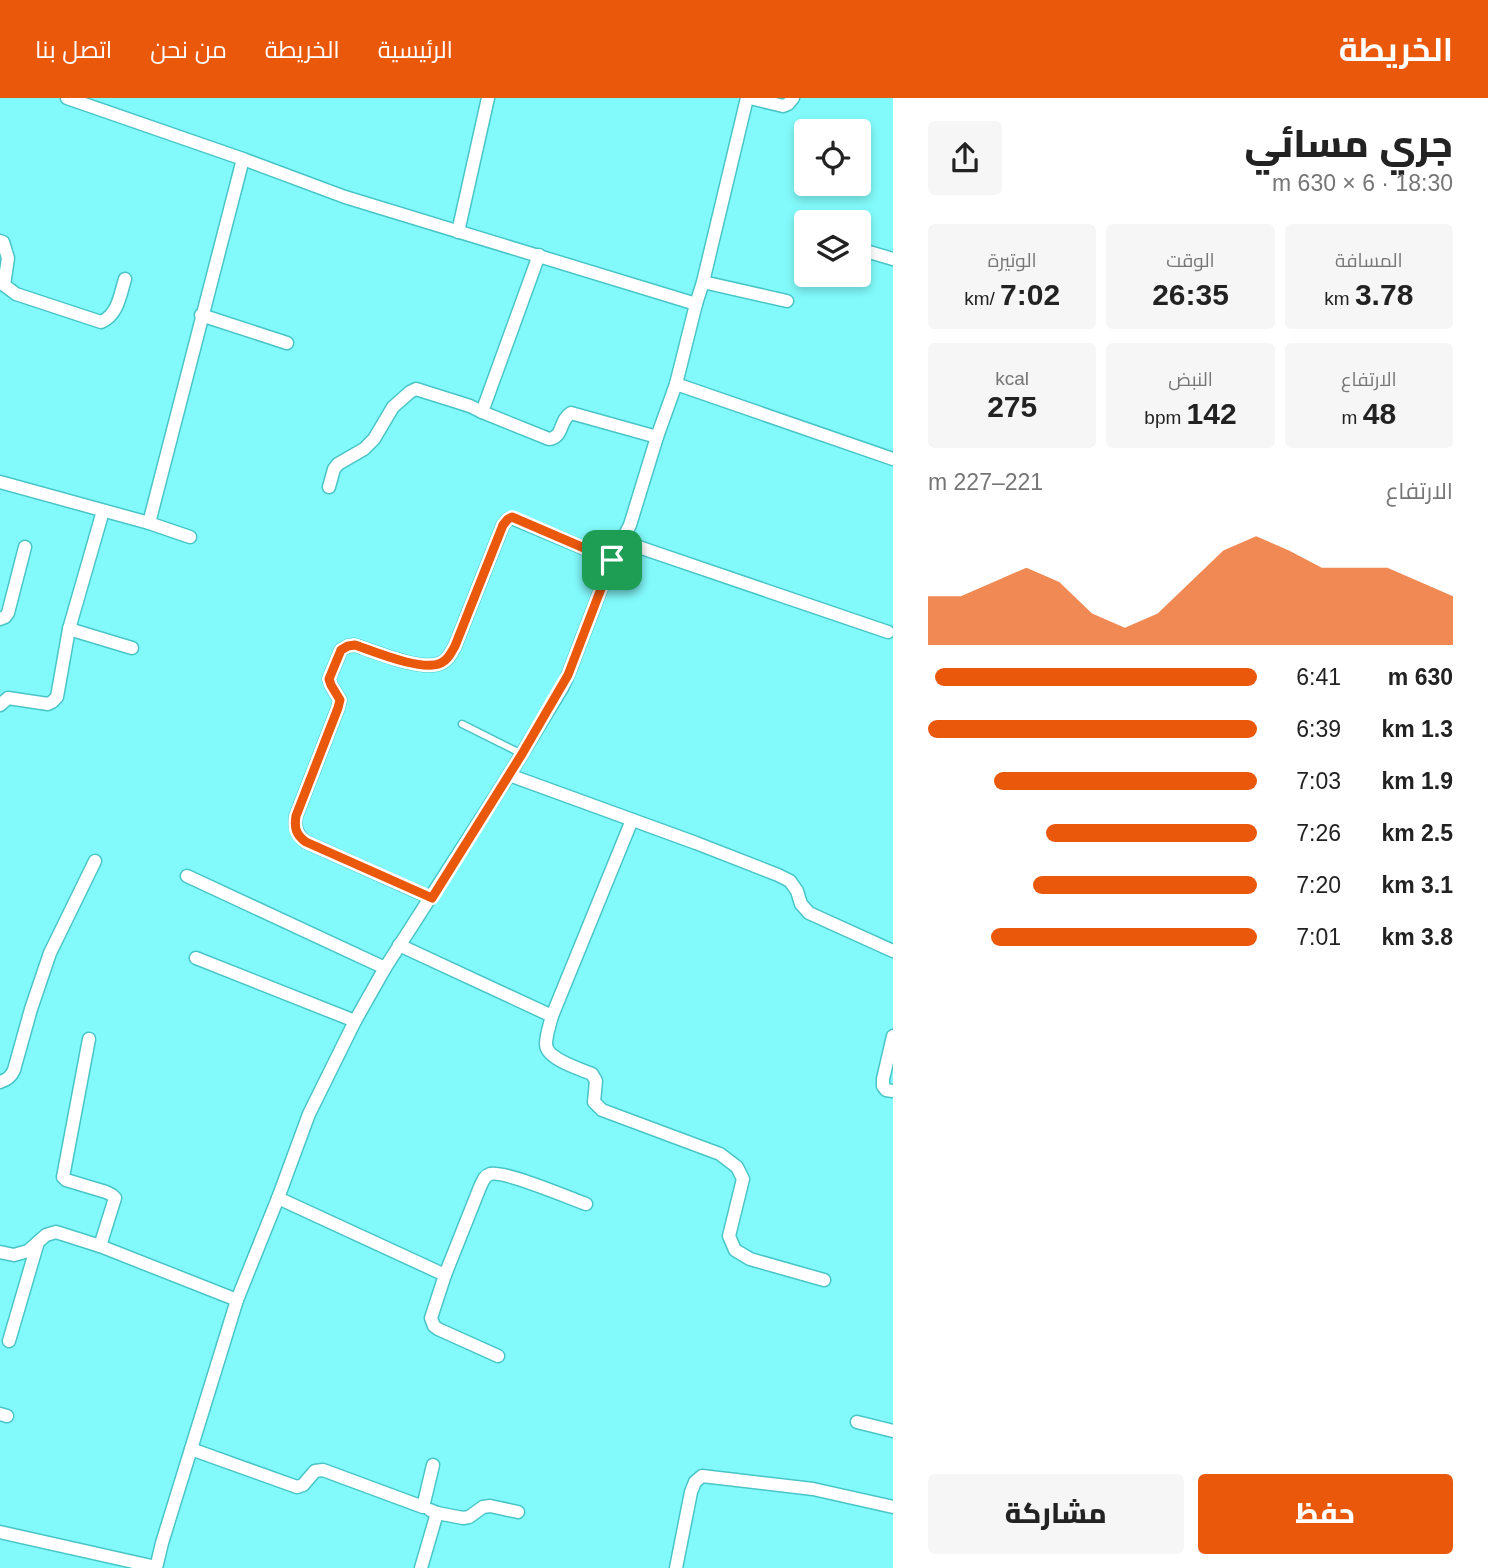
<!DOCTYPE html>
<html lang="ar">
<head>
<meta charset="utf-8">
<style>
  :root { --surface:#fff; --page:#f6f6f6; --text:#222; --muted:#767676; --accent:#ea580c }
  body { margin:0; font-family:Helvetica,Cairo,sans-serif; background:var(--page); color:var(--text); direction:rtl; height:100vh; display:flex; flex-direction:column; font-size:26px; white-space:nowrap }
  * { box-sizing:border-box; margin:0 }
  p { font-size:23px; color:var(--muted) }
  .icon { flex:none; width:38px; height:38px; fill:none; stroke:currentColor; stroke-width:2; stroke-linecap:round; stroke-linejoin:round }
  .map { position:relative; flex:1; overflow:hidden; direction:ltr }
  .sheet { display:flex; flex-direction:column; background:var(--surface); width:595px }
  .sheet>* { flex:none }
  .tools { position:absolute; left:794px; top:21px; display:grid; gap:14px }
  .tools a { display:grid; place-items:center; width:77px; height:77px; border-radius:7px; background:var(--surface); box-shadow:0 4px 10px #0003; font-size:35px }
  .pin { position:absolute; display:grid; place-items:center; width:60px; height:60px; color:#fff; margin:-30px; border-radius:14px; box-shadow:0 4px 10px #0006 }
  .round { display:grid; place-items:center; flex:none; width:74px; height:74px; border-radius:7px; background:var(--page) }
  .head { display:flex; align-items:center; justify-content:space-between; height:119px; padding:0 35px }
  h1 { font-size:38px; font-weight:800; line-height:52px }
  .stats { display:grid; grid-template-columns:repeat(3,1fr); gap:10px; height:119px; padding:7px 35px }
  .stats div { display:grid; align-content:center; border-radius:7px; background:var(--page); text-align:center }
  .stats b { font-size:30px; font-weight:800 }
  .stats small { font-size:19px; font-weight:400 }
  .stats p { font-size:19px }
  .chart { height:196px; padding:14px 35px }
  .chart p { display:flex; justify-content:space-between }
  .chart svg { width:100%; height:126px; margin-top:7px; fill:var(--accent); opacity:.7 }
  .primary-button { display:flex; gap:14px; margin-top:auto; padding:14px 35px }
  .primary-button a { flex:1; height:80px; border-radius:7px; background:var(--accent); color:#fff; font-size:28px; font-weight:800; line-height:80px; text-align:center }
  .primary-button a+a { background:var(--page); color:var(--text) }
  ul { padding:0 35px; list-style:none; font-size:23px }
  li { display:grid; grid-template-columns:112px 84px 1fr; align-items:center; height:52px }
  li i { height:18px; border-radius:9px; background:var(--accent) }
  header { display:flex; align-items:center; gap:42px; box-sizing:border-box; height:98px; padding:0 35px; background:var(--accent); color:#fff }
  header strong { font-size:33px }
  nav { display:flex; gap:38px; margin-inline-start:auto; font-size:24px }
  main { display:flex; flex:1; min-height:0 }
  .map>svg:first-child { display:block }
</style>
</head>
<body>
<header>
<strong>الخريطة</strong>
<nav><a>الرئيسية</a><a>الخريطة</a><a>من نحن</a><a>اتصل بنا</a></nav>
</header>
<main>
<section class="sheet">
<div class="head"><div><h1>جري مسائي</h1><p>18:30 · 6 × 630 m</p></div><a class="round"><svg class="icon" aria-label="share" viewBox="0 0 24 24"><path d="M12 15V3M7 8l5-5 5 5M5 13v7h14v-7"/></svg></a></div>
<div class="stats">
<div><p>المسافة</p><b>3.78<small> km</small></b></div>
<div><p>الوقت</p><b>26:35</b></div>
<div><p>الوتيرة</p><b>7:02<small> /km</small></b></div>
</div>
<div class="stats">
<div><p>الارتفاع</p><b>48<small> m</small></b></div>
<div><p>النبض</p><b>142<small> bpm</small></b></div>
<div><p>kcal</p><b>275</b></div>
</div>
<div class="chart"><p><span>الارتفاع</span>221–227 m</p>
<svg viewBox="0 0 160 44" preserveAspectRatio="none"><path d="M0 44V27L10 27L20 22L30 17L40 22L50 33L60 38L70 33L80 22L90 11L100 6L110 11L120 17L130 17L140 17L150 22L160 27V44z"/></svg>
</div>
<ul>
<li><b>630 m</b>6:41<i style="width:98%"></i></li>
<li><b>1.3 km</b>6:39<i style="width:100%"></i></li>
<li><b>1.9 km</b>7:03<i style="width:80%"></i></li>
<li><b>2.5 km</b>7:26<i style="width:64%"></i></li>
<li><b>3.1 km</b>7:20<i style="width:68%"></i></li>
<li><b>3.8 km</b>7:01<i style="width:81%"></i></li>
</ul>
<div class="primary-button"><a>حفظ</a><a>مشاركة</a></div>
</section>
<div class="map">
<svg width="893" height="1470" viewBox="0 0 893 1470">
  <rect width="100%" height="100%" fill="#82fafb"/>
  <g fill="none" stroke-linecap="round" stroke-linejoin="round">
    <g stroke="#49c5c7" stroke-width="9">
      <path id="service" d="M 462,626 L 522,656"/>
    </g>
    <g stroke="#49c5c7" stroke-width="15">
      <g id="minor">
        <path d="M 67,0 L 243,61 L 345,99 L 696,206"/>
        <path d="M 750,0 L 783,8 L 788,6 L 793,0"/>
        <path d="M 458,134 L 488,0"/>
        <path d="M 0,143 L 3,144 L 8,160 L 4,187 L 16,196 L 101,224 C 118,217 120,197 125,181"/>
        <path d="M 859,151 L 893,161"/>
        <path d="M 703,184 L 787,203"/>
        <path d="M 201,217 L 287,245"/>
        <path d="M 676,286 L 893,361"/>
        <path d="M 482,314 L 549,341 C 564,339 559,322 571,315 L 657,339"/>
        <path d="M 0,384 L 149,425 L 190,439"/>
        <path d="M 329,389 L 334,371 L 338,366 L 364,351 L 374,341 L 393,309 L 410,294 L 416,291 L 470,308 L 482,314 L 539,157"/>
        <path d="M 149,425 L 243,61"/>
        <path d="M 621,443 L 888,534"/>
        <path d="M 0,521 L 5,519 L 8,515 L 25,449"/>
        <path d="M 69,531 L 132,550"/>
        <path d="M 0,607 L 8,600 L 48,606 L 52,604 L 57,599 L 69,531 L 103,413"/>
        <path d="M 509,677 L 696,745 L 778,777 L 790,783 L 797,793 L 801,806 L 809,815 L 893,853"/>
        <path d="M 187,778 L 385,870"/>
        <path d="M 431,800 L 306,744 C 297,737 294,730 296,718 L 338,610 L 340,602 L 331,587 L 329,581 L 341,552 L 348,548 L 355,547 C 375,554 423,574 441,565 C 448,562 451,555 455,548 L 503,427 L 508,421 L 512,420 L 612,462"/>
        <path d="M 399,847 L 552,918 C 550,926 546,937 546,946 C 546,961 580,971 592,976 L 596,983 L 594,1004 L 602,1012 L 720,1056 L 737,1069 L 743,1081 L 729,1138 L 735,1152 L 750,1161 L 824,1182"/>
        <path d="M 196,860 L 355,923"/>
        <path d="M 552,918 L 632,722"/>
        <path d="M 893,938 L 883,981 L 883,988 L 886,992 L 893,993"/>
        <path d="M 89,941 L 63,1079 L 66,1082 L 106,1094 L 112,1097 L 115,1100 L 100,1148"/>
        <path d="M 0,984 C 7,982 11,979 14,972 L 31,911 L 50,855 L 95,763"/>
        <path d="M 278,1100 L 445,1177 L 431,1220 L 434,1228 L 438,1231 L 498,1258"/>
        <path d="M 0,1154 L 14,1157 L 28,1153 L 46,1137 L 56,1134 L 100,1148 L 237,1202"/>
        <path d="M 445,1177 L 480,1089 C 483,1083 484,1078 490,1076 C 504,1072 569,1100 586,1106"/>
        <path d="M 9,1243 L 38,1144"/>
        <path d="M 0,1316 L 7,1318"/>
        <path d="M 857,1324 L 893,1333"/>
        <path d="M 191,1351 L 297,1389 L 303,1387 L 315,1373 L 323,1372 L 423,1409 L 433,1367"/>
        <path d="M 437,1415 L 463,1420 L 469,1419 L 483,1409 L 490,1408 L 518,1414"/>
        <path d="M 0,1434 L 156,1469"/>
        <path d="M 156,1470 L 162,1445 L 237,1202 L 278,1100 L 309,1016 L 355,923 L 385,870 L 509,677 L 562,590 L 568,577 L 612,462 L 630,427 L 657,339 L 676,286 L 696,206 L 703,184 L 747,0"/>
        <path d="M 421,1470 L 437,1415 L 430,1412"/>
        <path d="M 676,1470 L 691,1394 L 695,1384 L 702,1378 L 813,1391 L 893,1409"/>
      </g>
    </g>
    <use href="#service" stroke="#fff" stroke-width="6"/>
    <use href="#minor" stroke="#fff" stroke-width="12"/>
  </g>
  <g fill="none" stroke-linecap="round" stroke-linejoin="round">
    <g stroke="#fff" stroke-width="14">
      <path id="route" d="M 512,419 L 612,462 L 568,577 L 522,656 L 432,800 L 306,744 C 296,737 294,730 296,718 L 338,610 L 340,602 L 331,587 L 329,581 L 341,552 L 348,548 L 355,547 C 375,554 423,574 441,565 C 448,562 451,555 455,548 L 503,427 L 508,421 Z"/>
    </g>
    <use href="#route" stroke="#ea580c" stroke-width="9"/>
  </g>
</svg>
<div class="tools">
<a><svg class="icon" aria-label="locate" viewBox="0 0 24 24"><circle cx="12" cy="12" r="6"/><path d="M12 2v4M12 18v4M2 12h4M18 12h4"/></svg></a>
<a><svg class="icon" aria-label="layers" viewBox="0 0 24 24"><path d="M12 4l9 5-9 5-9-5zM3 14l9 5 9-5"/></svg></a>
</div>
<div class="pin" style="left:612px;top:462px;background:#1e9e55"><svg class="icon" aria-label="arrive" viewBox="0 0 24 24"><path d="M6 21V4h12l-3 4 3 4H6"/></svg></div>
</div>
</main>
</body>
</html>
